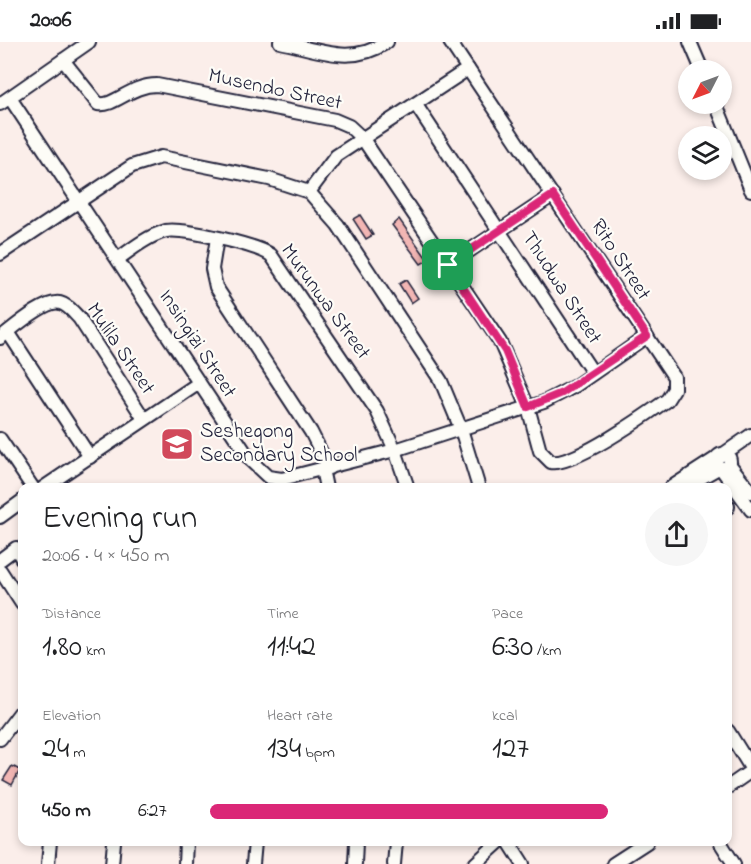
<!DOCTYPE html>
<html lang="en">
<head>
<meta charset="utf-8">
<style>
  :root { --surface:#fff; --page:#f6f6f6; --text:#202124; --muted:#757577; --accent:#db2777 }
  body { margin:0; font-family:"Indie Flower",sans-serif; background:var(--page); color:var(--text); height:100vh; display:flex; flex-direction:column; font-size:22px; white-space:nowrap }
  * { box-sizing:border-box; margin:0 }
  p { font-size:20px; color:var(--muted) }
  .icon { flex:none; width:33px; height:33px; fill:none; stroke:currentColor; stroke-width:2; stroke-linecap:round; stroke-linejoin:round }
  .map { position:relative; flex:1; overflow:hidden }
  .sheet { position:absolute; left:18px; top:441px; width:714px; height:363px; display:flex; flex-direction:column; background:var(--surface); border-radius:12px; box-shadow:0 3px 9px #0003 }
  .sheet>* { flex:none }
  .needle { width:39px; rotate:228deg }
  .fabs { position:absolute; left:678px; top:18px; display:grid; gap:12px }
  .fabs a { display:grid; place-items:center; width:54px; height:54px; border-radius:50%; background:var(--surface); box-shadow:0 3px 9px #0003; font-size:30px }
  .pin { position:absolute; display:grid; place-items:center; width:51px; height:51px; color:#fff; margin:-26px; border-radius:12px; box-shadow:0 3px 9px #0006 }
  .round { display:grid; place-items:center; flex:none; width:63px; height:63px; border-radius:32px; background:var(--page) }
  .summary { display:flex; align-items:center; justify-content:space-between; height:102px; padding:0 24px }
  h1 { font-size:33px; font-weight:600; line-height:45px }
  .figures { display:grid; grid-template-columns:repeat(3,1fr); gap:9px; height:102px; padding:6px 24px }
  .figures div { display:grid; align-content:center }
  .figures b { font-size:30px; font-weight:600 }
  .figures small { font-size:16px; font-weight:400 }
  .figures p { font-size:16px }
  ul { padding:0 24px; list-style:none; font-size:20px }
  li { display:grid; grid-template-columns:96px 72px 1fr; align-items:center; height:45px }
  li i { height:15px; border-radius:8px; background:var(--accent) }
  .status { display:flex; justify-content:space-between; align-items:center; height:42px; padding:0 30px; background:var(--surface); direction:ltr }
  .status svg { height:16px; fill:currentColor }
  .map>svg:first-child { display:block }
</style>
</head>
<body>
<div class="status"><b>20:06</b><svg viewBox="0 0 49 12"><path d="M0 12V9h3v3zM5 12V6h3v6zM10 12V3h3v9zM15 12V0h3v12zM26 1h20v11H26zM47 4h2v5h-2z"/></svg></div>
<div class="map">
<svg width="751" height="822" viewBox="0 0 751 822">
  <rect width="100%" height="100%" fill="#fbeeea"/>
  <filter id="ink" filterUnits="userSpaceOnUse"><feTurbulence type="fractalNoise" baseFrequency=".0167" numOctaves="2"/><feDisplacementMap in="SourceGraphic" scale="12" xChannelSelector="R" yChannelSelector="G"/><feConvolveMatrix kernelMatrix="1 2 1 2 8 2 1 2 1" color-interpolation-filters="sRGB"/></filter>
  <g filter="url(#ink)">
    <g fill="#f2b6b4" stroke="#22223b" stroke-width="1.5">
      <path d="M 360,173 L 373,193 L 366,197 L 353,177 Z"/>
      <path d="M 399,177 L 428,218 L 421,222 L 392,183 Z"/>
      <path d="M 406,238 L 418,256 L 411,261 L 399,242 Z"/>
      <path d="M 12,724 L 20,728 L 12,743 L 3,738 Z"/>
    </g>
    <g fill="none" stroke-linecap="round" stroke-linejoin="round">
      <g stroke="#22223b" stroke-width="16">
        <g id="minor">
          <path d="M 280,0 C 320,8 351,24 387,0"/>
          <path d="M 690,0 L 702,28"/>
          <path d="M 63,18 L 98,62 C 115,65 130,43 157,43 L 335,78 L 349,84 L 363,97 L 500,300 L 528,365 L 540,409 L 551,420 C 574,424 646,373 667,358 L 674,347 L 674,335 L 450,0"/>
          <path d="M 10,56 L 251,419 L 268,435 L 282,437 L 395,408 L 544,360 L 575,344 L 647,294"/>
          <path d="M 0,62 L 89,0"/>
          <path d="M 716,62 L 751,148"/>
          <path d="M 416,63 L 593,331"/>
          <path d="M 309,150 L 336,114 L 468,27"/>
          <path d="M 217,196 L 212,227 L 216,245 L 311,390 L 329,426"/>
          <path d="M 0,212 L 132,124 L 161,115 L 269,137 L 309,150 L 338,183 L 441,339 L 461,387 L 479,446"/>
          <path d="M 118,217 C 133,206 148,194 166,189 C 183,186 257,203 271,213 L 377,369 L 395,408 L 408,446"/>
          <path d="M 448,223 L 553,153"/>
          <path d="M 8,290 L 90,415"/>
          <path d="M 0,296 C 12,287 46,257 60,261 C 68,263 73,270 79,276 L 144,377"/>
          <path d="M 0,397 L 33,446"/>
          <circle cx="723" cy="419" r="7"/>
          <path d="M 722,413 L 751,393"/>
          <path d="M 730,423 L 751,450"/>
          <path d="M 322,427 L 326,446"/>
          <path d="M 43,446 L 199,341"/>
          <path d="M 670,446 L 718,415"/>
          <path d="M 683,446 L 720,425 L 751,468"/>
          <path d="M 728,465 L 728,464"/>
          <path d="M 0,475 L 22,459"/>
          <path d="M 0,518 L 16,506 L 22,517"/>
          <path d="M 0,528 L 22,562"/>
          <path d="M 728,689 L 751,726"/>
          <path d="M 0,697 L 22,668"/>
          <path d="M 728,745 L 751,729"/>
          <path d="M 509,800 L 523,822"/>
          <path d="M 720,800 L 734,822"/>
          <path d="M 48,822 L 50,800"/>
          <path d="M 112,822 L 114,800"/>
          <path d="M 185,822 L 186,800"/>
          <path d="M 253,822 L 255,800"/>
          <path d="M 355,822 L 356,800"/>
          <path d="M 394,822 L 396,800"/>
          <path d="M 475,822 L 499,800"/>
          <path d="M 613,822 L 647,800"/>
        </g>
      </g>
      <use href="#minor" stroke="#fdfcf7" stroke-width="12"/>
    </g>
  </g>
  <g fill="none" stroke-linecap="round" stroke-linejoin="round" filter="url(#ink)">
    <g stroke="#fff" stroke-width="12">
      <path id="route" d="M 553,153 L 647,294 L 562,351 L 528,365 L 505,309 L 448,223 Z"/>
    </g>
    <use href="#route" stroke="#db2777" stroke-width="8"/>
  </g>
  <defs>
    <g id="school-square" transform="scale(1.725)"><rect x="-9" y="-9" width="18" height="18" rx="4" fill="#d1495b" stroke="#fdfcf7"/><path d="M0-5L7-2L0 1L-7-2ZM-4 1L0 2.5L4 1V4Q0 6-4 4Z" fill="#fff"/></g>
  </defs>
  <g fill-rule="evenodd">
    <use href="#school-square" x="177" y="402"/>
  </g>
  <g text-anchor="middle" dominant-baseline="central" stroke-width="4.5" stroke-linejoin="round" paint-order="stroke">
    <g font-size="21" fill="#22223b" stroke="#fdfcf7">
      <text transform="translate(275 48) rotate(12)">Musendo Street</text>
      <text transform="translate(620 218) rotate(57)">Rito Street</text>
      <text transform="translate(561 246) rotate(57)">Thudwa Street</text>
      <text transform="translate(325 260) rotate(54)">Murunwa Street</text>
      <text transform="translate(197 302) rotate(57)">Insingizi Street</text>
      <text transform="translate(120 307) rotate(56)">Mulila Street</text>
    </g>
    <g font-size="21" fill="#22223b" stroke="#fdfcf7" text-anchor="start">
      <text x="200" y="390">Seshegong<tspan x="200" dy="24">Secondary School</tspan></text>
    </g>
  </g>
</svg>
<div class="fabs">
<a><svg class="needle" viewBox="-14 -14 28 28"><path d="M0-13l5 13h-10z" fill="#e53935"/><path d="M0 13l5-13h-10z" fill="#757577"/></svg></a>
<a><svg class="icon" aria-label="layers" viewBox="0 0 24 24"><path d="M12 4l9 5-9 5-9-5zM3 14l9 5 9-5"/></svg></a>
</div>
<div class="pin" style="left:448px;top:223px;background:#1e9e55"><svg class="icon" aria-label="arrive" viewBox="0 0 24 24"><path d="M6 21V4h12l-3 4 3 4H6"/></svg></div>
<section class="sheet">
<div class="summary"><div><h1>Evening run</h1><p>20:06 · 4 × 450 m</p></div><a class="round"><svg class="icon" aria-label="share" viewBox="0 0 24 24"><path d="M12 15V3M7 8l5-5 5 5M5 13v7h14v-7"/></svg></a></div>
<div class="figures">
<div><p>Distance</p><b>1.80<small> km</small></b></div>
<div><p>Time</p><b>11:42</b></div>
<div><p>Pace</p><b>6:30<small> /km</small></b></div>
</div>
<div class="figures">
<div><p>Elevation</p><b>24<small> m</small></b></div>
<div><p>Heart rate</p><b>134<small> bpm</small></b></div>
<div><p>kcal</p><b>127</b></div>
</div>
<ul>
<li><b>450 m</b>6:27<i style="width:80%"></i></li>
</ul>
</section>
</div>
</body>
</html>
